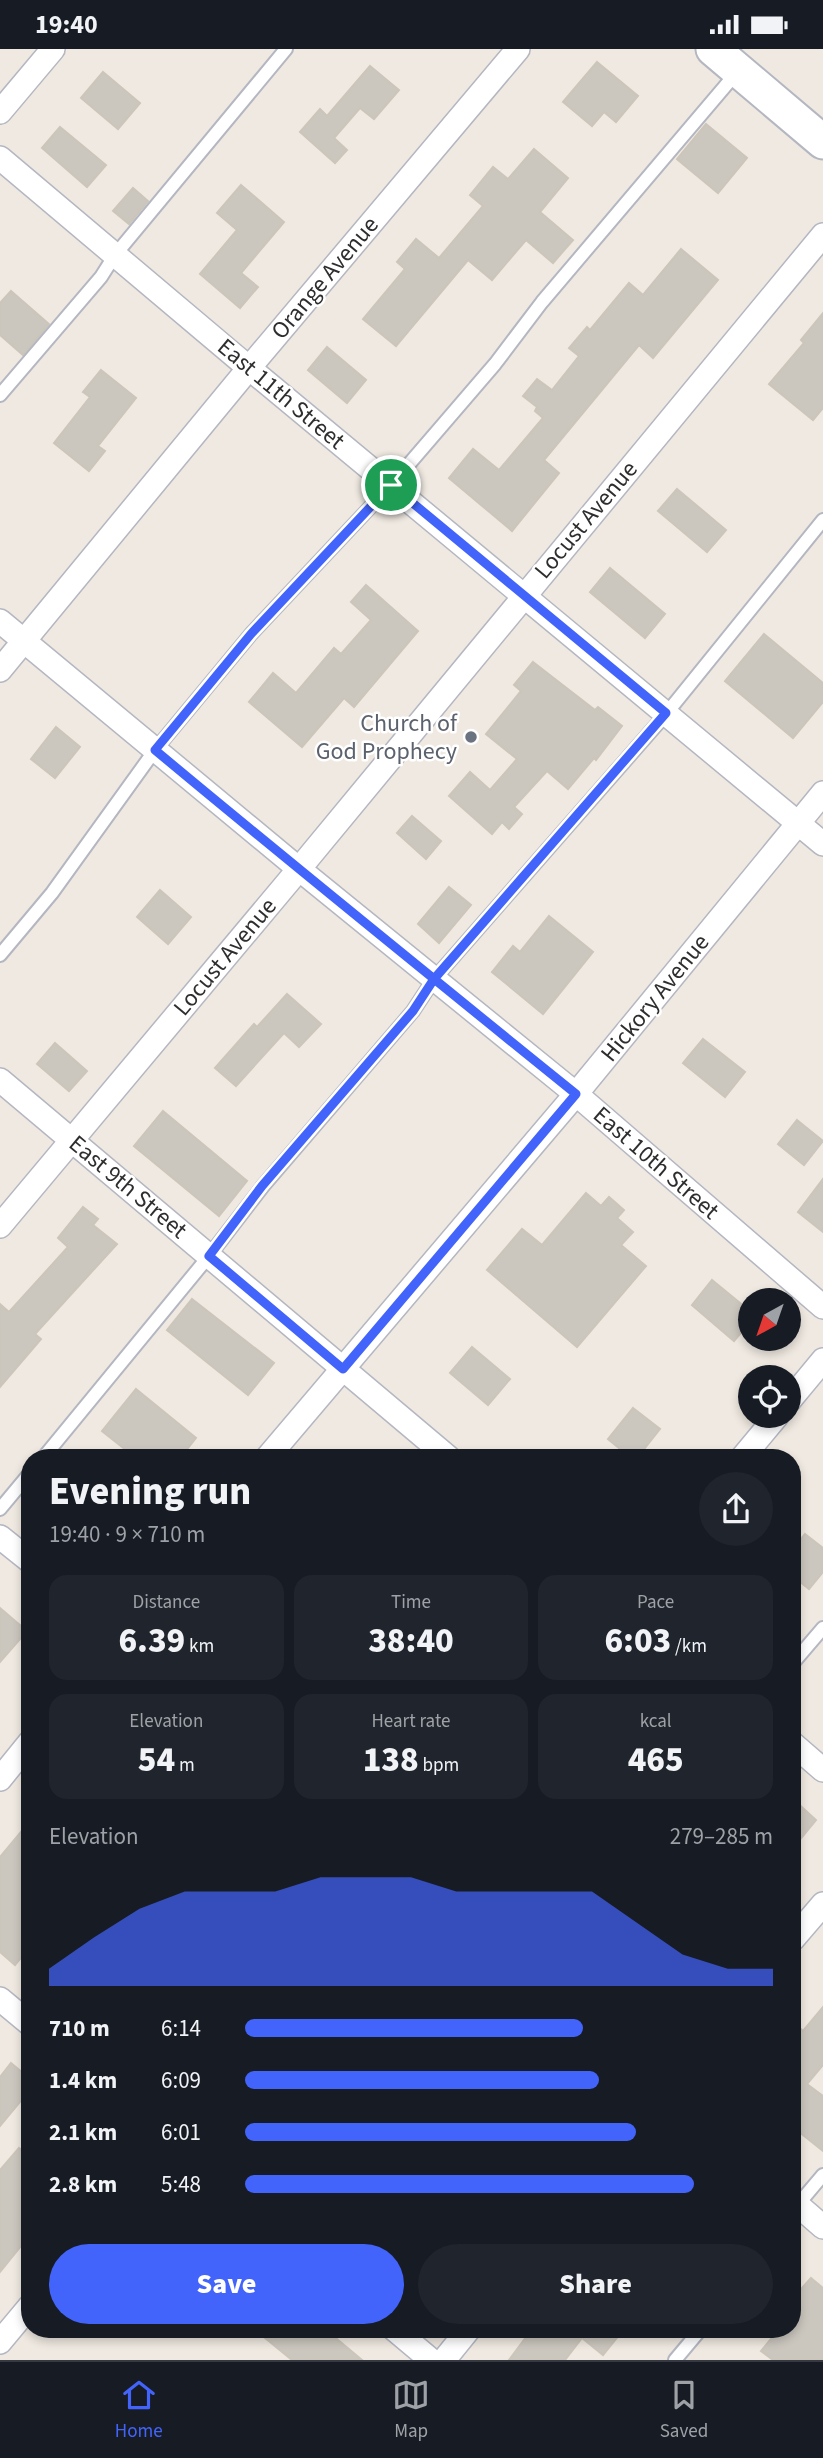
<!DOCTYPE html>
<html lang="en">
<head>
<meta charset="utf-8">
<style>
  :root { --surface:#171b24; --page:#20242c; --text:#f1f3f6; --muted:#9ea1a6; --line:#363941; --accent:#4264fb }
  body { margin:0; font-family:"Source Sans 3",sans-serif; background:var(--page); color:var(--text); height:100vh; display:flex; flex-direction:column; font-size:26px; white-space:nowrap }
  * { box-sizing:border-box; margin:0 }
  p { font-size:23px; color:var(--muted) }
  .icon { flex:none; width:38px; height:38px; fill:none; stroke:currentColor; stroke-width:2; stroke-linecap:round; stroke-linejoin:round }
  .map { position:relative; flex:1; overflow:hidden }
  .drawer { position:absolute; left:21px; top:1400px; width:780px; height:889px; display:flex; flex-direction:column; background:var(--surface); border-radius:28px; box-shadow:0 4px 10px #0003 }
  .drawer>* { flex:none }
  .needle { width:46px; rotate:220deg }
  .buttons { position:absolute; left:738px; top:1239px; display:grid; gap:14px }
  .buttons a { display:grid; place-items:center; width:63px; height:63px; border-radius:50%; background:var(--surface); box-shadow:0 4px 10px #0003; font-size:35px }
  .pin { position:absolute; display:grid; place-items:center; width:60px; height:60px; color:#fff; margin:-30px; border:4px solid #fff; border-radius:50%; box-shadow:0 2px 7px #0007 }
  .round { display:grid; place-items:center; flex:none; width:74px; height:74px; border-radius:37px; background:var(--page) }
  .headline { display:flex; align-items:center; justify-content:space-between; height:119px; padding:0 28px }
  h1 { font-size:38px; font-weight:800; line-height:52px }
  .figures { display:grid; grid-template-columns:repeat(3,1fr); gap:10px; height:119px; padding:7px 28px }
  .figures div { display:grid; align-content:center; border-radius:18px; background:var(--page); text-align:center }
  .figures b { font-size:35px; font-weight:800 }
  .figures small { font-size:19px; font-weight:400 }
  .figures p { font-size:19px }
  .chart { height:196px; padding:14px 28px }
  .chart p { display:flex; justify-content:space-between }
  .chart svg { width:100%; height:126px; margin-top:7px; fill:var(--accent); opacity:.7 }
  .cta { display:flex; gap:14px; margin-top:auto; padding:14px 28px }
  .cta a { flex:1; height:80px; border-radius:42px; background:var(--accent); color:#fff; font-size:28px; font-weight:800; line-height:80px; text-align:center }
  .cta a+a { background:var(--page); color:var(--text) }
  ul { padding:0 28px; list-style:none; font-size:23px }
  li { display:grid; grid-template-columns:112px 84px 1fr; align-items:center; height:52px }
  li i { height:18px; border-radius:9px; background:var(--accent) }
  .status { display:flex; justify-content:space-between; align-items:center; height:49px; padding:0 35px; background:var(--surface); direction:ltr }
  .status svg { height:19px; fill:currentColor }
  .tab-bar { display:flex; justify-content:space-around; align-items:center; height:98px; border-top:2px solid var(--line); background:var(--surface); font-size:19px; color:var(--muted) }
  .tab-bar a { display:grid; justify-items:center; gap:4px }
  .tab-bar .on { color:var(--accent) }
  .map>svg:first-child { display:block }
</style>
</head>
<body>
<div class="status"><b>19:40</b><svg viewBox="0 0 49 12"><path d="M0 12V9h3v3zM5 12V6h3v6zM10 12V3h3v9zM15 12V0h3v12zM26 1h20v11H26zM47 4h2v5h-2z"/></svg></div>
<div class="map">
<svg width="823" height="2311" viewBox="0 0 823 2311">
  <rect width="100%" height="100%" fill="#efe9e1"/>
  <g fill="#cbc7bf" stroke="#cbc5ba" stroke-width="2">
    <path d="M 597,13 L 638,47 L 616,73 L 604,63 L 592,77 L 563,53 Z"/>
    <path d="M 370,17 L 399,41 L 374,70 L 360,59 L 334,89 L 347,101 L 335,114 L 300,83 L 320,60 L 327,67 Z"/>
    <path d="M 103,23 L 140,54 L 118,80 L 81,49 Z"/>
    <path d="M 706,75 L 747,109 L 718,144 L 677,110 Z"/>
    <path d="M 60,78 L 106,116 L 87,138 L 42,99 Z"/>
    <path d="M 534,100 L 568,129 L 540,163 L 573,191 L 553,214 L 526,191 L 492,231 L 468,211 L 396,297 L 363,270 L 405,220 L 397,213 L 416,190 L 439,209 L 483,157 L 470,146 L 493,118 L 508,130 Z"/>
    <path d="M 241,136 L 284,173 L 241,224 L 258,238 L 240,259 L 200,225 L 237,181 L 217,164 Z"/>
    <path d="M 133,139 L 148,152 L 129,175 L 113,162 Z"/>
    <path d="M 681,200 L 718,231 L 653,309 L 639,296 L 544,411 L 559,424 L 512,482 L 449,429 L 473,400 L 499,421 L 543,369 L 535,362 L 537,358 L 523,347 L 537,330 L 552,341 L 579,307 L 569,299 L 587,278 L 590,281 L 629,234 L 643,246 Z"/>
    <path d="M 11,242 L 49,275 L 23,306 L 0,286 L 0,254 Z"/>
    <path d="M 823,264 L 823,359 L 813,371 L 769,335 L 804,294 L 801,291 Z"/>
    <path d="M 327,298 L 366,331 L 347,354 L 308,321 Z"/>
    <path d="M 101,321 L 136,349 L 98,397 L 105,402 L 89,422 L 54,394 L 90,348 L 83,343 Z"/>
    <path d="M 677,440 L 726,481 L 707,503 L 658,462 Z"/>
    <path d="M 610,519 L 665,565 L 645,589 L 590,543 Z"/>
    <path d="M 366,536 L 418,582 L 354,658 L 344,649 L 302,698 L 249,653 L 273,624 L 296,644 L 334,599 L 341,605 L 371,571 L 351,553 Z"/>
    <path d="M 764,585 L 823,634 L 823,653 L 793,689 L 725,632 Z"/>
    <path d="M 533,613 L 595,661 L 598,658 L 622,677 L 596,711 L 594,709 L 568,740 L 547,722 L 514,758 L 522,765 L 509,780 L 502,773 L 492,785 L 449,747 L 470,723 L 490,741 L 517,710 L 486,685 L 521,642 L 514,636 Z"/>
    <path d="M 56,678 L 80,698 L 55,729 L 31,710 Z"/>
    <path d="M 412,767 L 441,792 L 426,810 L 397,784 Z"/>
    <path d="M 449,838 L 471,856 L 439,894 L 418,875 Z"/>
    <path d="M 160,841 L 191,868 L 168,895 L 137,868 Z"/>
    <path d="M 549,867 L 593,903 L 543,965 L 492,923 L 513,897 L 520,903 Z"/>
    <path d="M 287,945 L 321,975 L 299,998 L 284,984 L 236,1037 L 215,1019 L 254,975 L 257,978 Z"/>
    <path d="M 703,990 L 745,1023 L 725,1048 L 683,1014 Z"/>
    <path d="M 55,994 L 87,1022 L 69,1042 L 37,1015 Z"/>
    <path d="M 163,1062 L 247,1132 L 219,1167 L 134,1097 Z"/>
    <path d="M 797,1071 L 823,1092 L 804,1116 L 778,1095 Z"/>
    <path d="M 823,1130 L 823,1183 L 798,1163 Z"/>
    <path d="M 586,1144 L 601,1157 L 609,1148 L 624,1161 L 617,1169 L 633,1183 L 621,1196 L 646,1217 L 577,1298 L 487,1221 L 522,1180 L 542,1196 Z"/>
    <path d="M 83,1158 L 98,1170 L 93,1176 L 117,1195 L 35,1285 L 41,1290 L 0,1338 L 0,1255 L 9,1263 L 68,1198 L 58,1189 Z"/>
    <path d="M 712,1231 L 751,1263 L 751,1272 L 734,1292 L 692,1256 Z"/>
    <path d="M 192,1250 L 274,1314 L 248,1346 L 167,1281 Z"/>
    <path d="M 472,1298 L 510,1330 L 488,1356 L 450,1324 Z"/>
    <path d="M 136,1340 L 196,1389 L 180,1409 L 136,1409 L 102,1382 Z"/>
    <path d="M 633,1359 L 660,1380 L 637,1409 L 631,1409 L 608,1390 Z"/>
    <path d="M 805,1485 L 823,1499 L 823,1523 L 809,1540 L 793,1527 L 793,1500 Z"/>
    <path d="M 0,1559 L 27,1582 L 0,1613 Z"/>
    <path d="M 793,1750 L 816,1771 L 793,1799 Z"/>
    <path d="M 30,1772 L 30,1898 L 15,1916 L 0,1903 L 0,1808 Z"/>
    <path d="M 823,1958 L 823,2016 L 807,2035 L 823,2047 L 823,2102 L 793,2078 L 793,1973 L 803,1982 Z"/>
    <path d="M 11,2014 L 30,2030 L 30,2041 L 0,2077 L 0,2028 Z"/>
    <path d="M 19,2099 L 30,2109 L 30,2186 L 0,2223 L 0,2121 Z"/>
    <path d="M 811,2229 L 823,2239 L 823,2311 L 773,2311 L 761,2302 L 779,2280 L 793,2280 L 793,2249 Z"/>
    <path d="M 254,2280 L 325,2280 L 362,2311 L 292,2311 Z"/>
    <path d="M 532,2280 L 624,2280 L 603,2306 L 582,2289 L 565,2311 L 509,2311 Z"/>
  </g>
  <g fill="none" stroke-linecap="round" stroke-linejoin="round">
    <g stroke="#b4b7c1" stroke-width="16">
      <g id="lane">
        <path d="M 0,346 L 101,228 L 115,206 L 286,0"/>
        <path d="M 0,906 L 52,844 L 155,701 L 251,585 L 391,436 L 495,315 L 542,253 L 738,22"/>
        <path d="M 43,1409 L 209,1207 L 263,1137 L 413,962 L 434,930 L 666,665 L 823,471"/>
        <path d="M 0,1460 L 30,1424"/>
        <path d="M 793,1614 L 823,1579"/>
        <path d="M 795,2159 L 823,2126"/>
        <path d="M 675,2311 L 701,2280"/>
      </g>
    </g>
    <g stroke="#b4b7c1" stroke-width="26">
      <g id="street">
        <path d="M 0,63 L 53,0"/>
        <path d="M 0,109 L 249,319 L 823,795"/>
        <path d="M 0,572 L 299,820 L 576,1045 L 823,1258"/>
        <path d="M 0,621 L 249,319 L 518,0"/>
        <path d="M 0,1031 L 449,1409"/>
        <path d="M 0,1177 L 299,820 L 823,186"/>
        <path d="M 789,1352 L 823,1311"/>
        <path d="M 267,1409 L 576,1045 L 823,744"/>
        <path d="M 742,1409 L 777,1367"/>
        <path d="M 0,1488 L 30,1512"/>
        <path d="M 793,1695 L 823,1721"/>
        <path d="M 0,1730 L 30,1693"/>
        <path d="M 793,1890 L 823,1855"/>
        <path d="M 0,1950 L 30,1975"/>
        <path d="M 793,2152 L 823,2178"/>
        <path d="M 394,2280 L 431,2311"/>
        <path d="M 0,2293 L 30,2257"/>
        <path d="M 444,2311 L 469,2280"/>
      </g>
    </g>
    <g stroke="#b4b7c1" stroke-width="37">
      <path id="secondary" d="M 713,0 L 823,93"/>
    </g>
    <use href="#lane" stroke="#fff" stroke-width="12"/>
    <use href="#street" stroke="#fff" stroke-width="23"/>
    <use href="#secondary" stroke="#fff" stroke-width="33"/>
  </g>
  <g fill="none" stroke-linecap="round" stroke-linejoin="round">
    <g stroke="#fff" stroke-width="14">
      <path id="route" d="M 391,436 L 251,585 L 155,701 C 294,817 435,931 576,1045 L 343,1320 L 209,1207 L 262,1137 L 413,962 L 434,930 L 666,664 L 391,436"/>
    </g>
    <use href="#route" stroke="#4264fb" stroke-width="9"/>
  </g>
  <circle fill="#6b7280" stroke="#fff" stroke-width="2.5" cx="471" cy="688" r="7"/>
  <g text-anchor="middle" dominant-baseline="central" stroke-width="5" stroke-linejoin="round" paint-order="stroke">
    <g font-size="24" fill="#2e2e2e" stroke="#fff">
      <text transform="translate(325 229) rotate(-50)">Orange Avenue</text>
      <text transform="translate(281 345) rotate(40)">East 11th Street</text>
      <text transform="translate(586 471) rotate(-50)">Locust Avenue</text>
      <text transform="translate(225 908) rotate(-50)">Locust Avenue</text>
      <text transform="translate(655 949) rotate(-51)">Hickory Avenue</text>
      <text transform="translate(656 1114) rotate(41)">East 10th Street</text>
      <text transform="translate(128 1138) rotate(40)">East 9th Street</text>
    </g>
    <g font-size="24" fill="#5b616d" stroke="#fff" text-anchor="end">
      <text x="457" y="674">Church of<tspan x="457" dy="28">God Prophecy</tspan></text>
    </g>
  </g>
</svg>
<div class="buttons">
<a><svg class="needle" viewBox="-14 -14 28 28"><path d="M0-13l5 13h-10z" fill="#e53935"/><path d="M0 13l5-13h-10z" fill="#9ea1a6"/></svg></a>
<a><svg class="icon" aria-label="locate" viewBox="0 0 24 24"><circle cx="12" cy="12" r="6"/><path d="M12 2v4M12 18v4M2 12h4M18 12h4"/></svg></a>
</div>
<div class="pin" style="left:391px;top:436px;background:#1e9e55"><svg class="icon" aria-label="arrive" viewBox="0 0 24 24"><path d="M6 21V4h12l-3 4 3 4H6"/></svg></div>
<section class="drawer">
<div class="headline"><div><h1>Evening run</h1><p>19:40 · 9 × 710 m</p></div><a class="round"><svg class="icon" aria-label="share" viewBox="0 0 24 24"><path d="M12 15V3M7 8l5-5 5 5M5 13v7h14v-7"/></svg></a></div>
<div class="figures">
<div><p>Distance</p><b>6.39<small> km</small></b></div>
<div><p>Time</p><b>38:40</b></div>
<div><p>Pace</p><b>6:03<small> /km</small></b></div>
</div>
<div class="figures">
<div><p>Elevation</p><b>54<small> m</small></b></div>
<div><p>Heart rate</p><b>138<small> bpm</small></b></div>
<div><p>kcal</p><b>465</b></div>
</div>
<div class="chart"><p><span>Elevation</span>279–285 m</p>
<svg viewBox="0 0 160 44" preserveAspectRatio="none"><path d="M0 44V38L10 27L20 17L30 11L40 11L50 11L60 6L70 6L80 6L90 11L100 11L110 11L120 11L130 22L140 33L150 38L160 38V44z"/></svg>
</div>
<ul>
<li><b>710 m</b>6:14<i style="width:64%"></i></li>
<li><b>1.4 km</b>6:09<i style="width:67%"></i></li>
<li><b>2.1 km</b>6:01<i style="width:74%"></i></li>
<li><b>2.8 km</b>5:48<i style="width:85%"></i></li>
</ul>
<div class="cta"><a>Save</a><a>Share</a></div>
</section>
</div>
<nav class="tab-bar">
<a class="on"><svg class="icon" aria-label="home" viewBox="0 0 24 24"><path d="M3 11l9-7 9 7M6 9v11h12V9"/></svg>Home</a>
<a><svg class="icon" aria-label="map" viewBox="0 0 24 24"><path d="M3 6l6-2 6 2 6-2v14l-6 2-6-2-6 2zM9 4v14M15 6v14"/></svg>Map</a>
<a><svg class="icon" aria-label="saved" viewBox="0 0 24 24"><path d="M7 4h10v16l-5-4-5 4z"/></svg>Saved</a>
</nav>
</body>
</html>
